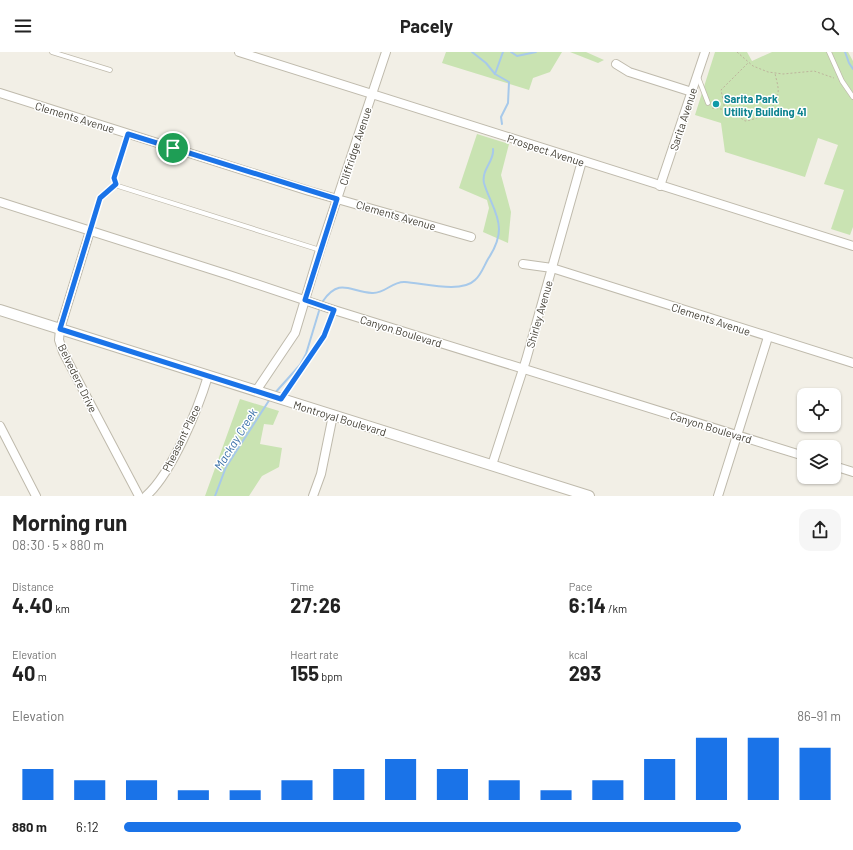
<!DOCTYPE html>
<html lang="en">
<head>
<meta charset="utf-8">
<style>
  :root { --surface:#fff; --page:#f6f6f6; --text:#222; --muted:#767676; --accent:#1a73e8 }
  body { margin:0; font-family:Barlow,sans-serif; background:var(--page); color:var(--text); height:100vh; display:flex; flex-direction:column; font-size:15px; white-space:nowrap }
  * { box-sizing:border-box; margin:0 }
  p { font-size:13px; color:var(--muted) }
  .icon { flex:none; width:22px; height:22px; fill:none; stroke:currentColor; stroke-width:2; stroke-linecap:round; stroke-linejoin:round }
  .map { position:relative; height:444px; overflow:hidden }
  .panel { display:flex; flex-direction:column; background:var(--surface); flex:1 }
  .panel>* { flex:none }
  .controls { position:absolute; left:797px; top:336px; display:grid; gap:8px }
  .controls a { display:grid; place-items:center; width:44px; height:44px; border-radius:8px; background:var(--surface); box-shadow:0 1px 3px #0004; font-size:20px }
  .pin { position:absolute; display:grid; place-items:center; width:34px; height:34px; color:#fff; margin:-17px; border:2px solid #fff; border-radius:50%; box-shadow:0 1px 4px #0007 }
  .round { display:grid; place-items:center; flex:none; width:42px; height:42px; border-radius:12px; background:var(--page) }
  .headline { display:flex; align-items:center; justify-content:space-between; height:68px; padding:0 12px }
  h1 { font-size:22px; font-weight:700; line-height:30px }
  .stats { display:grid; grid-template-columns:repeat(3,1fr); gap:6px; height:68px; padding:4px 12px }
  .stats div { display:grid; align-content:center }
  .stats b { font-size:20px; font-weight:700 }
  .stats small { font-size:11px; font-weight:400 }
  .stats p { font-size:11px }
  .chart { height:112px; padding:8px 12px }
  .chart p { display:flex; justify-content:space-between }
  .chart svg { width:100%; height:72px; margin-top:4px; stroke:var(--accent); stroke-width:6 }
  ul { padding:0 12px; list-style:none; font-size:13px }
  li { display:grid; grid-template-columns:64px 48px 1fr; align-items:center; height:30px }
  li i { height:10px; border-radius:5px; background:var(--accent) }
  header { display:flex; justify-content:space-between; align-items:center; height:52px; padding:0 12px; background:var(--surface); font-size:18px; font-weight:700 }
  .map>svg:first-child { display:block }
</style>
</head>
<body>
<header><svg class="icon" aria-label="menu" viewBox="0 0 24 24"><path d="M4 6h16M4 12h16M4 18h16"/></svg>Pacely<svg class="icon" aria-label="search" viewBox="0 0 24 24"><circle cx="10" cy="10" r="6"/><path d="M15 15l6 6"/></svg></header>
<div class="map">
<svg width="853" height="444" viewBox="0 0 853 444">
  <rect width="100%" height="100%" fill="#f2efe6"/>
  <g fill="#c9e3b2">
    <path d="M 446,0 L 562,0 L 550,20 L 533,26 L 529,38 L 442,11 Z"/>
    <path d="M 570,0 L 586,0 L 604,8 L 598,11 Z"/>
    <path d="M 715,0 L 747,0 L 752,9 L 772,0 L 848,0 L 853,9 L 853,175 L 850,183 L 831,177 L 844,138 L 824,132 L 838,93 L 818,86 L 805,125 L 725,100 L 721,71 L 695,63 Z"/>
    <path d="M 477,82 L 509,92 L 501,123 L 511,160 L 508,191 L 483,180 L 489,156 L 487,148 L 459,136 Z"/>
    <path d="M 240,347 L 279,359 L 273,373 L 264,372 L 260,392 L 282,396 L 279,415 L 262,424 L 249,444 L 205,444 Z"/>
  </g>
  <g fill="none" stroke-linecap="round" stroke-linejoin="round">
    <g stroke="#a7c9ea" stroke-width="2">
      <path d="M 472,0 L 486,11 L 495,22"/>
      <path d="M 511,0 L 517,4 L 536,0"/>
      <path d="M 845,0 L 849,11 L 853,17"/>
      <path d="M 502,72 L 501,65 L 508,51 L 509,30 L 495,22 L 503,0"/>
      <path d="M 323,249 C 340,225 350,240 372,241 C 385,242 392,229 405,230 C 423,231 461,242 475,228 C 481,223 484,214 488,207 C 494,198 499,188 499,177 C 499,161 488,146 484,131 C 481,118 495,108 493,97"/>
      <path d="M 274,342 L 300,313 L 306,302 L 319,259"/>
      <path d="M 215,444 L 226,415 L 270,347"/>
    </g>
    <g stroke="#bfbaac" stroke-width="5.5">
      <g id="service">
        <path d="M 52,0 L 110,18"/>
        <path d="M 829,0 L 842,29 L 853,45"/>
        <path d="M 698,25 L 708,51"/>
        <path d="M 128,81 L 114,126 L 118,134 L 320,198"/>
      </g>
    </g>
    <g stroke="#bfbaac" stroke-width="10">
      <g id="minor">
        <path d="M 239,0 L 853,194"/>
        <path d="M 616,12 L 629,20 L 692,40"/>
        <path d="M 0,41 L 309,139 L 471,185"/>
        <path d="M 660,134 L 705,0"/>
        <path d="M 0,150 L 229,223 L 334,258 L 804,404"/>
        <path d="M 90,179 L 60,277 L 59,288 L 63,300 L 139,444"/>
        <path d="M 523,212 L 552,216 L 853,311"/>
        <path d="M 256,339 L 295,281 L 320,198 L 386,0"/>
        <path d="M 0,374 L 36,444"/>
        <path d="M 492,413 L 526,308 L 582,109"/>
        <path d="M 834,414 L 853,420"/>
        <path d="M 146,444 C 172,421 198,357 208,324"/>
        <path d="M 313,444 L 321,422 L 333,363"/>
        <path d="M 718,444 L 768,285"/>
      </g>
    </g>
    <g stroke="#bfbaac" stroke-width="12">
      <path id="tertiary" d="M 0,258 L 589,444"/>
    </g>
    <g stroke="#bdb49c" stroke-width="1" stroke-dasharray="2 2" stroke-linecap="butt">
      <path d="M 737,0 L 753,14 L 768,20 L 783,22 L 814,19 L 834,26"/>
      <path d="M 712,56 L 730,58 L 745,69 C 760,67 776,57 778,41 C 779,35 776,27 775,21"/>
      <path d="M 725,58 L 721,38 L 748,11"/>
      <path d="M 92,171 L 100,147 L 112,135"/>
      <path d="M 286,340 L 324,284 L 332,264"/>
    </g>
    <use href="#service" stroke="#fff" stroke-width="4"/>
    <use href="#minor" stroke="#fff" stroke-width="8"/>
    <use href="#tertiary" stroke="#fff" stroke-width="10"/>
  </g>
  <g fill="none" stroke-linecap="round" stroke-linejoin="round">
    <g stroke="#fff" stroke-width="8">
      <path id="route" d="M 128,82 L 337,147 L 305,248 L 334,258 L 324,284 L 281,347 L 60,277 L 100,146 L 116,132 L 114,126 Z"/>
    </g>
    <use href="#route" stroke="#1a73e8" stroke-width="5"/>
  </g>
  <circle fill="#0f9aa8" stroke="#fff" stroke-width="1.5" cx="716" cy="52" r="4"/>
  <g text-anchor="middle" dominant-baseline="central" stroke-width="3" stroke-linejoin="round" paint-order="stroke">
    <g font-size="11" font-weight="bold" fill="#0d838f" stroke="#fff" text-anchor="start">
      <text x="724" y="46">Sarita Park<tspan x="724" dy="13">Utility Building 41</tspan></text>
    </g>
    <g font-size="11" fill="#444036" stroke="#fff">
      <text transform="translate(75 65) rotate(17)">Clements Avenue</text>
      <text transform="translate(683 67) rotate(-72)">Sarita Avenue</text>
      <text transform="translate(355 94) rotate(-72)">Cliffridge Avenue</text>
      <text transform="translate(546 98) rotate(18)">Prospect Avenue</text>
      <text transform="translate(396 163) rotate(16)">Clements Avenue</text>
      <text transform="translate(539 262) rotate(-74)">Shirley Avenue</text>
      <text transform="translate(711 267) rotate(18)">Clements Avenue</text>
      <text transform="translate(401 279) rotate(17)">Canyon Boulevard</text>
      <text transform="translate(78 326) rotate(64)">Belvedere Drive</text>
      <text transform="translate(340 366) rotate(17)">Montroyal Boulevard</text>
      <text transform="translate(711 375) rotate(17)">Canyon Boulevard</text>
      <text transform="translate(181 386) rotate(-64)">Pheasant Place</text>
    </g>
    <g font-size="12" font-style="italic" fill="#386fa7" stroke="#fff">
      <text transform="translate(235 387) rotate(-58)">Mackay Creek</text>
    </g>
  </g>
</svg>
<div class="controls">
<a><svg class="icon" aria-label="locate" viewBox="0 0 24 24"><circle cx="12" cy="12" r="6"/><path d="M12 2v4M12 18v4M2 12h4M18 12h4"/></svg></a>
<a><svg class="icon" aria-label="layers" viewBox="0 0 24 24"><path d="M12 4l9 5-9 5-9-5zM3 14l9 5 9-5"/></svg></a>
</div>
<div class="pin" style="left:173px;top:96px;background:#1e9e55"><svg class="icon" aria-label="arrive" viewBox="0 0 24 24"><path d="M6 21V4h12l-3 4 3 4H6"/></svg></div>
</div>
<section class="panel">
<div class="headline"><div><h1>Morning run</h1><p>08:30 · 5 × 880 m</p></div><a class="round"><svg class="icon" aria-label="share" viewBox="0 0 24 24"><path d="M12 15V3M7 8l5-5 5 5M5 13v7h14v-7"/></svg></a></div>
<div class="stats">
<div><p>Distance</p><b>4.40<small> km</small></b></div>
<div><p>Time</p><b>27:26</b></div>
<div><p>Pace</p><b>6:14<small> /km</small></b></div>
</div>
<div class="stats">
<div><p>Elevation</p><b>40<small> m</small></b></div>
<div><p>Heart rate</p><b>155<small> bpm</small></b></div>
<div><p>kcal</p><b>293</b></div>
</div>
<div class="chart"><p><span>Elevation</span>86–91 m</p>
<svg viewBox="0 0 160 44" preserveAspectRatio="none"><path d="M5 44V25M15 44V32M25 44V32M35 44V38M45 44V38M55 44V32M65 44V25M75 44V19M85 44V25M95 44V32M105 44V38M115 44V32M125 44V19M135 44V6M145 44V6M155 44V12"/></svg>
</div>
<ul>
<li><b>880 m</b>6:12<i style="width:86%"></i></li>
</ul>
</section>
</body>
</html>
